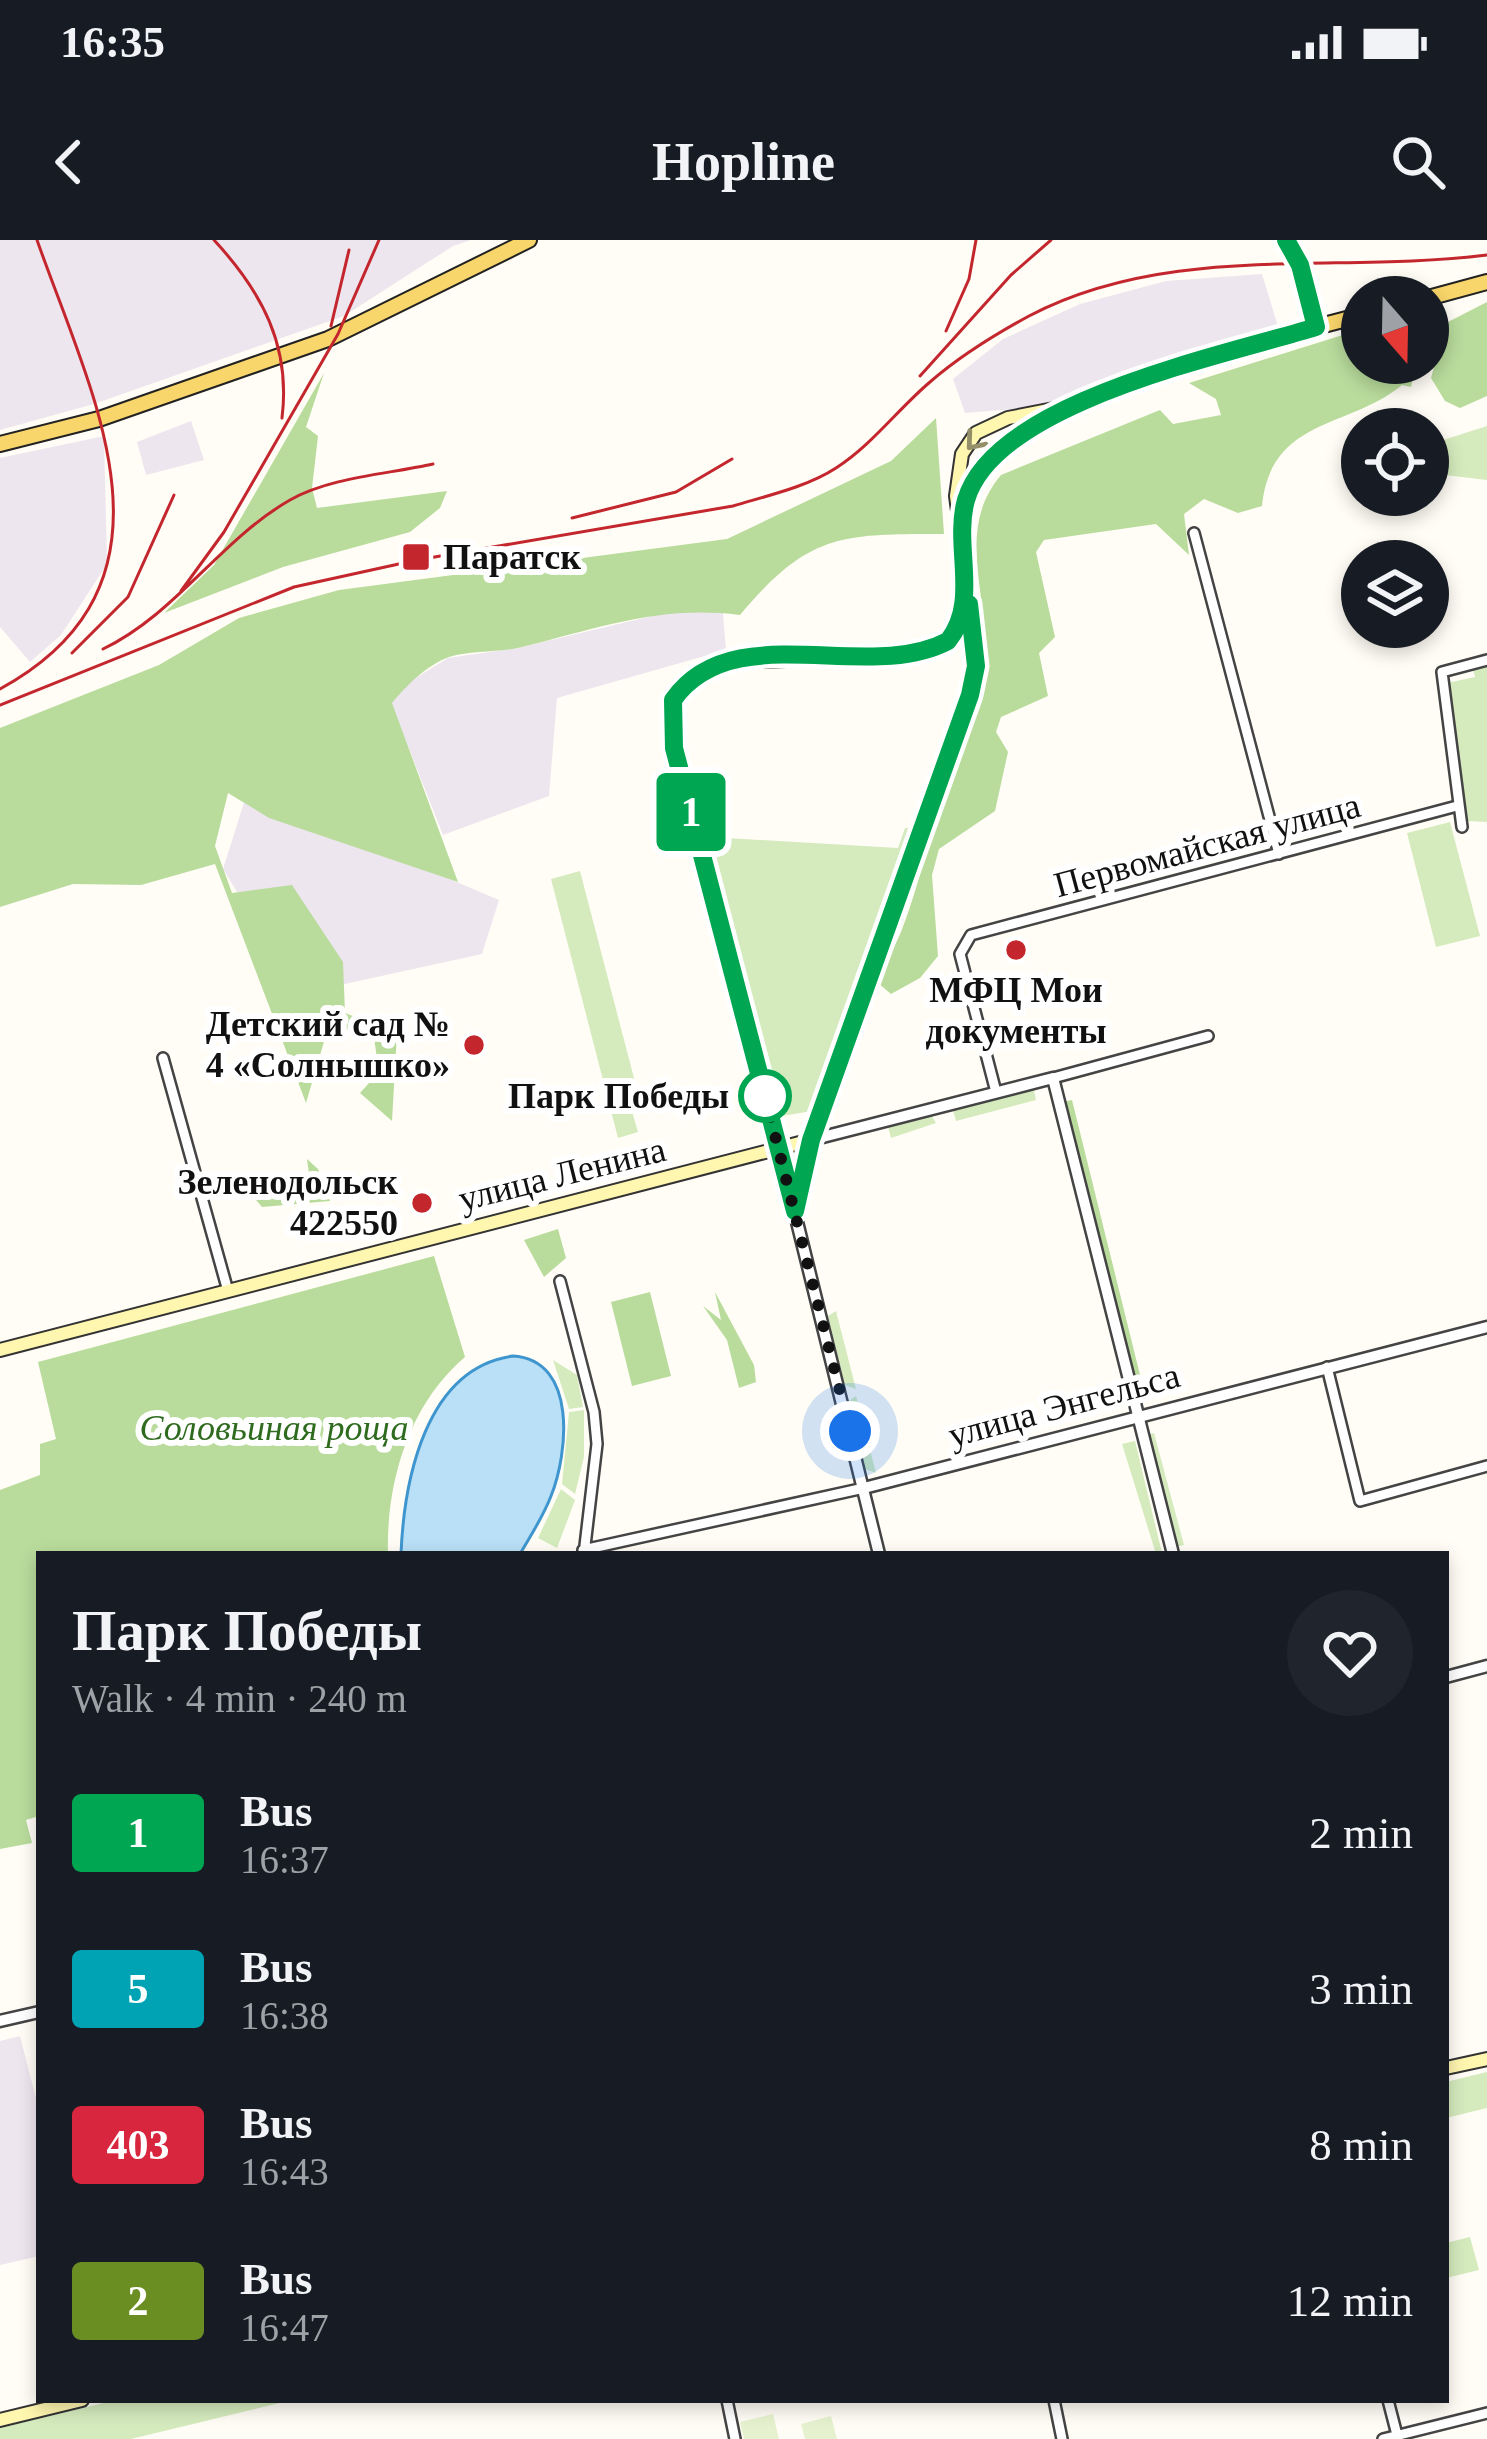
<!DOCTYPE html>
<html lang="en">
<head>
<meta charset="utf-8">
<style>
  body { margin:0; font-family:"Times New Roman",serif; background:#20242c; color:#f1f3f6; height:100vh; display:flex; flex-direction:column; font-size:45px; white-space:nowrap }
  * { box-sizing:border-box; margin:0 }
  p { font-size:39px; color:#9ea1a6 }
  .icon { flex:none; width:66px; height:66px; fill:none; stroke:currentColor; stroke-width:2; stroke-linecap:round; stroke-linejoin:round }
  .map { position:relative; flex:1; overflow:hidden }
  .drawer { position:absolute; left:36px; top:1311px; width:1413px; height:852px; display:flex; flex-direction:column; background:#171b24; border-radius:0px; box-shadow:0 6px 18px #0003 }
  .drawer>* { flex:none }
  .badge { padding:0 24px; border-radius:9px; font-size:42px; line-height:78px }
  .needle { width:78px; rotate:160deg }
  .controls { position:absolute; left:1341px; top:36px; display:grid; gap:24px }
  .controls a { display:grid; place-items:center; width:108px; height:108px; border-radius:50%; background:#171b24; box-shadow:0 6px 18px #0003; font-size:60px }
  .you { position:absolute; width:60px; height:60px; margin:-30px; border:9px solid #fff; border-radius:50%; background:#1a73e8; box-shadow:0 0 0 18px #1a73e833 }
  .map>.badge { position:absolute; translate:-50% -50%; box-shadow:0 0 0 6px #fff }
  .round { display:grid; place-items:center; flex:none; width:126px; height:126px; border-radius:63px; background:#20242c }
  .head { display:flex; align-items:center; justify-content:space-between; height:204px; padding:0 36px }
  h1 { font-size:57px; font-weight:700; line-height:90px }
  ul { padding:0; list-style:none }
  li { display:flex; align-items:center; gap:36px; height:156px; padding:0 36px }
  li div { flex:1 }
  li b { display:block; font-size:45px }
  li em { font-style:normal }
  li .badge { min-width:132px; font-weight:700; text-align:center }
  .status { display:flex; justify-content:space-between; align-items:center; height:84px; padding:0 60px; background:#171b24; direction:ltr }
  .status svg { height:33px; fill:currentColor }
  header { display:flex; justify-content:space-between; align-items:center; height:156px; padding:0 36px; background:#171b24; font-size:54px; font-weight:700 }
  .map>svg:first-child { display:block }
  .industrial { fill:#eee6ef }
  .green { fill:#d5ebbd }
  .forest { fill:#b9dc9c }
  .pitch { fill:#e6f2cf }
  .water { fill:#b9e0f7; stroke:#3f96cf; stroke-width:3 }
  .lines { fill:none; stroke-linecap:round; stroke-linejoin:round }
  .minor-casing { stroke:#444; stroke-width:14 }
  .tertiary-casing { stroke:#444; stroke-width:15 }
  .secondary-casing { stroke:#333; stroke-width:16 }
  .primary-casing { stroke:#222; stroke-width:18 }
  .minor { stroke:#fff; stroke-width:9 }
  .tertiary { stroke:#fff; stroke-width:10 }
  .secondary { stroke:#fff6b0; stroke-width:12 }
  .primary { stroke:#f9d66b; stroke-width:14 }
  .rail { stroke:#c4262e; stroke-width:3 }
  .oneway { stroke:#948f68 }
  .line-casing { stroke:#fff; stroke-width:27 }
  .line { stroke:#00a651; stroke-width:18 }
  .walk { stroke:#111; stroke-width:12; stroke-dasharray:0 21.6 }
  .poi-dot { fill:#c4262e; stroke:#fff; stroke-width:4.5 }
  .stop-dot { fill:#fff; stroke:#00a651; stroke-width:6 }
  .labels { text-anchor:middle; dominant-baseline:central; stroke-width:12; stroke-linejoin:round; paint-order:stroke }
  .poi-label { font-size:36px; font-weight:bold; fill:#111; stroke:#fff; text-anchor:end }
  .street-label { font-size:36px; fill:#111; stroke:#fff }
  .stop-label { font-size:36px; font-weight:bold; fill:#111; stroke:#fff; text-anchor:end }
  .park-label { font-size:36px; font-style:italic; fill:#2f6b1f; stroke:#fff }
</style>
</head>
<body>
<div class="status"><b>16:35</b><svg viewBox="0 0 49 12"><path d="M0 12V9h3v3zM5 12V6h3v6zM10 12V3h3v9zM15 12V0h3v12zM26 1h20v11H26zM47 4h2v5h-2z"/></svg></div>
<header><svg class="icon" aria-label="back" viewBox="0 0 24 24"><path d="M15 5l-7 7 7 7"/></svg>Hopline<svg class="icon" aria-label="search" viewBox="0 0 24 24"><circle cx="10" cy="10" r="6"/><path d="M15 15l6 6"/></svg></header>
<div class="map">
<svg width="1487" height="2199" viewBox="0 0 1487 2199">
  <rect width="100%" height="100%" fill="#fffdf5"/>
  <path class="industrial" d="M0,0H471L453,6L344,76L94,164L0,190Z
    M1262,34L1280,93L1038,167L965,173L953,139L1003,99L1080,64L1166,41Z
    M191,181L204,220L146,235L137,202Z
    M104,196L107,324L61,395L30,422L0,387V218Z
    M686,368L723,373L726,410L557,458L549,556L443,595L391,463L411,441L448,418L517,408Z
    M247,553L499,660L482,714L299,754L223,629Z
    M20,1796L39,1870V2016L0,2025V1801Z"/>
  <path class="green" d="M1487,186V240L1445,235L1437,202Z
    M1487,422V582L1468,581L1447,443L1475,437L1472,426Z
    M1450,582L1480,696L1436,707L1407,593Z
    M905,588H917L818,858L812,871L782,876L709,597L898,608Z
    M580,631L641,865L631,868L638,892L618,898L551,639Z
    M1033,846L1036,860L956,881L952,867Z
    M930,873L936,883L891,898L887,883Z
    M836,1071L856,1149L845,1145L828,1076Z
    M553,1120L577,1135L583,1167L569,1169Z
    M856,1156L876,1233L865,1229L849,1161Z
    M584,1170V1217L575,1254L562,1244L569,1172Z
    M1154,1193L1184,1305L1176,1307L1146,1195Z
    M1135,1201L1162,1313L1156,1314L1122,1204Z
    M561,1249L575,1260L557,1308L538,1298Z
    M1487,1832V1868L1446,1878V1842Z
    M1470,1997L1479,2030L1446,2038V2003Z
    M116,2160H292L131,2199H0V2188Z"/>
  <path class="forest" d="M1487,62V156L1460,168L1445,161L1431,138L1446,83Z
    M1362,89V123H1416L1411,147L1402,145C1349,189 1271,177 1262,266L1238,273L1204,259L1184,274L1189,315L1156,284L1044,300L1036,312L1055,397L1039,413L1048,456L1001,477L996,492L1008,512L995,571L939,609L932,635L938,716L920,738L891,754L878,743C885,722 897,704 904,684C920,642 929,595 944,552C959,511 979,473 984,429C993,361 952,293 1001,235L1160,170L1173,184L1221,175L1216,159L1189,143Z
    M324,133L306,187L318,196L312,248L317,268L447,251L440,268L410,292L283,327L164,373L214,325Z
    M936,178L944,294C841,294 809,293 740,375C659,365 600,388 522,407C499,413 472,410 449,417C427,425 406,446 392,463L458,642L269,578L228,553L215,606L232,653L292,645L343,722L345,773L397,793L392,881L360,853L379,832L373,791L328,788L306,863L215,624L141,645L73,644L0,667V488L159,425L239,378L339,350L727,299L891,221Z
    M1072,860L1144,1151L1135,1153L1063,862Z
    M307,919L318,929L330,961L262,967L252,955L257,937L289,955L311,949Z
    M558,989L566,1018L544,1037L524,1000Z
    M434,1016L465,1117C409,1164 386,1243 388,1314H39V1576L26,1580L32,1603L0,1609V1250L40,1235V1204L56,1199L38,1122Z
    M650,1052L671,1136L632,1146L611,1062Z
    M715,1052L754,1125L756,1142L739,1148L727,1100L703,1066L721,1080Z"/>
  <path class="pitch" d="M773,2174L779,2199H744L740,2182Z
    M831,2176L837,2199H805L801,2184Z"/>
  <path class="water" d="M513,1116C578,1120 568,1214 551,1256C543,1277 531,1295 520,1314H401C404,1241 425,1128 513,1116Z"/>
  <g class="lines">
    <defs>
      <path id="minor" d="M1194,293L1279,614
        M1462,587L1442,432L1487,420
        M163,818L228,1051
        M1053,838L1208,796
        M996,852L960,714L971,695L1457,566
        M560,1041L594,1172L597,1204L584,1314
        M1327,1127L1360,1261L1487,1226
        M583,1310L864,1248
        M727,2160L735,2199
        M1054,2160L1062,2199
        M1388,2160L1397,2195
        M1383,2199L1487,2173"/>
      <path id="tertiary" d="M779,909L879,1314
        M795,971L811,900L1053,838L1173,1314
        M864,1248L1487,1087
        M1446,1437L1487,1426
        M0,1781L39,1772"/>
      <path id="secondary" d="M963,279C972,230 1008,198 1050,175
        M779,909L674,509L673,460L704,429L735,422L908,415L948,401L958,388L964,359
        M0,1110L811,900L970,455L975,399L956,256L962,214L976,193L1008,178L1064,167L1316,87
        M1446,1828L1487,1819
        M0,2180L82,2160"/>
      <path id="primary" d="M1286,0L1301,25L1316,87L1362,75
        M1428,58L1487,42
        M0,204L99,179L328,99L529,0"/>
    </defs>
    <use href="#minor" class="minor-casing"/>
    <use href="#tertiary" class="tertiary-casing"/>
    <use href="#secondary" class="secondary-casing"/>
    <use href="#primary" class="primary-casing"/>
    <use href="#minor" class="minor"/>
    <use href="#tertiary" class="tertiary"/>
    <use href="#secondary" class="secondary"/>
    <use href="#primary" class="primary"/>
    <path class="rail" d="M214,0C262,52 291,106 282,178
      M331,86L349,10
      M946,91L969,39L976,0
      M920,136L1011,35L1051,0
      M572,278L676,252L732,219
      M181,351L224,292L338,94L379,0
      M103,409C176,374 220,300 290,260C330,237 389,234 433,224
      M72,413L128,357L174,255
      M0,449C194,343 92,157 37,0
      M0,465L294,347L417,320L733,266C766,256 807,247 836,228C872,205 898,169 930,142C960,116 994,95 1029,76C1170,2 1335,34 1487,15"/>
  </g>
  <defs><path id="oneway-chevron" d="M-2-3.5L2.5 0L-2 3.5" fill="none" stroke-width="1.6" stroke-linecap="round" stroke-linejoin="round" transform="scale(3)"/></defs>
  <use class="oneway" href="#oneway-chevron" transform="translate(974 202) rotate(130)"/>
  <g class="lines">
    <defs>
      <path id="line" d="M969,364L976,426L970,455L811,900L795,971L674,508L673,460C733,375 867,444 948,401C980,361 953,307 966,260C995,161 1226,115 1316,87L1300,25L1286,0"/>
    </defs>
    <use href="#line" class="line-casing"/>
    <use href="#line" class="line"/>
    <path class="walk" d="M765,856L850,1191"/>
  </g>
  <g class="poi-dot">
    <rect x="401" y="302" width="30" height="30" rx="6"/>
    <circle cx="1016" cy="710" r="12"/>
    <circle cx="474" cy="805" r="12"/>
    <circle cx="422" cy="963" r="12"/>
  </g>
  <circle class="stop-dot" cx="765" cy="856" r="24"/>
  <g class="labels">
    <g class="poi-label">
      <text x="443" y="317" text-anchor="start">Паратск</text>
      <text x="1016" y="750" text-anchor="middle">МФЦ Мои<tspan x="1016" dy="41">документы</tspan></text>
      <text x="450" y="784">Детский сад №<tspan x="450" dy="41">4 «Солнышко»</tspan></text>
      <text x="398" y="942">Зеленодольск<tspan x="398" dy="41">422550</tspan></text>
    </g>
    <g class="street-label">
      <text transform="translate(1207 605) rotate(-15)">Первомайская улица</text>
      <text transform="translate(562 934) rotate(-14)">улица Ленина</text>
      <text transform="translate(1064 1165) rotate(-15)">улица Энгельса</text>
    </g>
    <g class="stop-label">
      <text x="729" y="856">Парк Победы</text>
    </g>
    <g class="park-label">
      <text x="274" y="1188">Соловьиная роща</text>
    </g>
  </g>
</svg>
<div class="controls">
<a><svg class="needle" viewBox="-14 -14 28 28"><path d="M0-13l5 13h-10z" fill="#e53935"/><path d="M0 13l5-13h-10z" fill="#9ea1a6"/></svg></a>
<a><svg class="icon" aria-label="locate" viewBox="0 0 24 24"><circle cx="12" cy="12" r="6"/><path d="M12 2v4M12 18v4M2 12h4M18 12h4"/></svg></a>
<a><svg class="icon" aria-label="layers" viewBox="0 0 24 24"><path d="M12 4l9 5-9 5-9-5zM3 14l9 5 9-5"/></svg></a>
</div>
<div class="you" style="left:850px;top:1191px"></div>
<b class="badge" style="left:691px;top:572px;background:#00a651;color:#fff">1</b>
<section class="drawer">
<div class="head"><div><h1>Парк Победы</h1><p>Walk · 4 min · 240 m</p></div><a class="round"><svg class="icon" aria-label="heart" viewBox="0 0 24 24"><path d="M12 20l-8-8c-3-5 5-10 8-4 3-6 11-1 8 4z"/></svg></a></div>
<ul>
<li><span class="badge" style="background:#00a651;color:#fff">1</span><div><b>Bus</b><p>16:37</p></div><em>2 min</em></li>
<li><span class="badge" style="background:#00a3b4;color:#fff">5</span><div><b>Bus</b><p>16:38</p></div><em>3 min</em></li>
<li><span class="badge" style="background:#d7263d;color:#fff">403</span><div><b>Bus</b><p>16:43</p></div><em>8 min</em></li>
<li><span class="badge" style="background:#6b8e23;color:#fff">2</span><div><b>Bus</b><p>16:47</p></div><em>12 min</em></li>
</ul>
</section>
</div>
</body>
</html>
